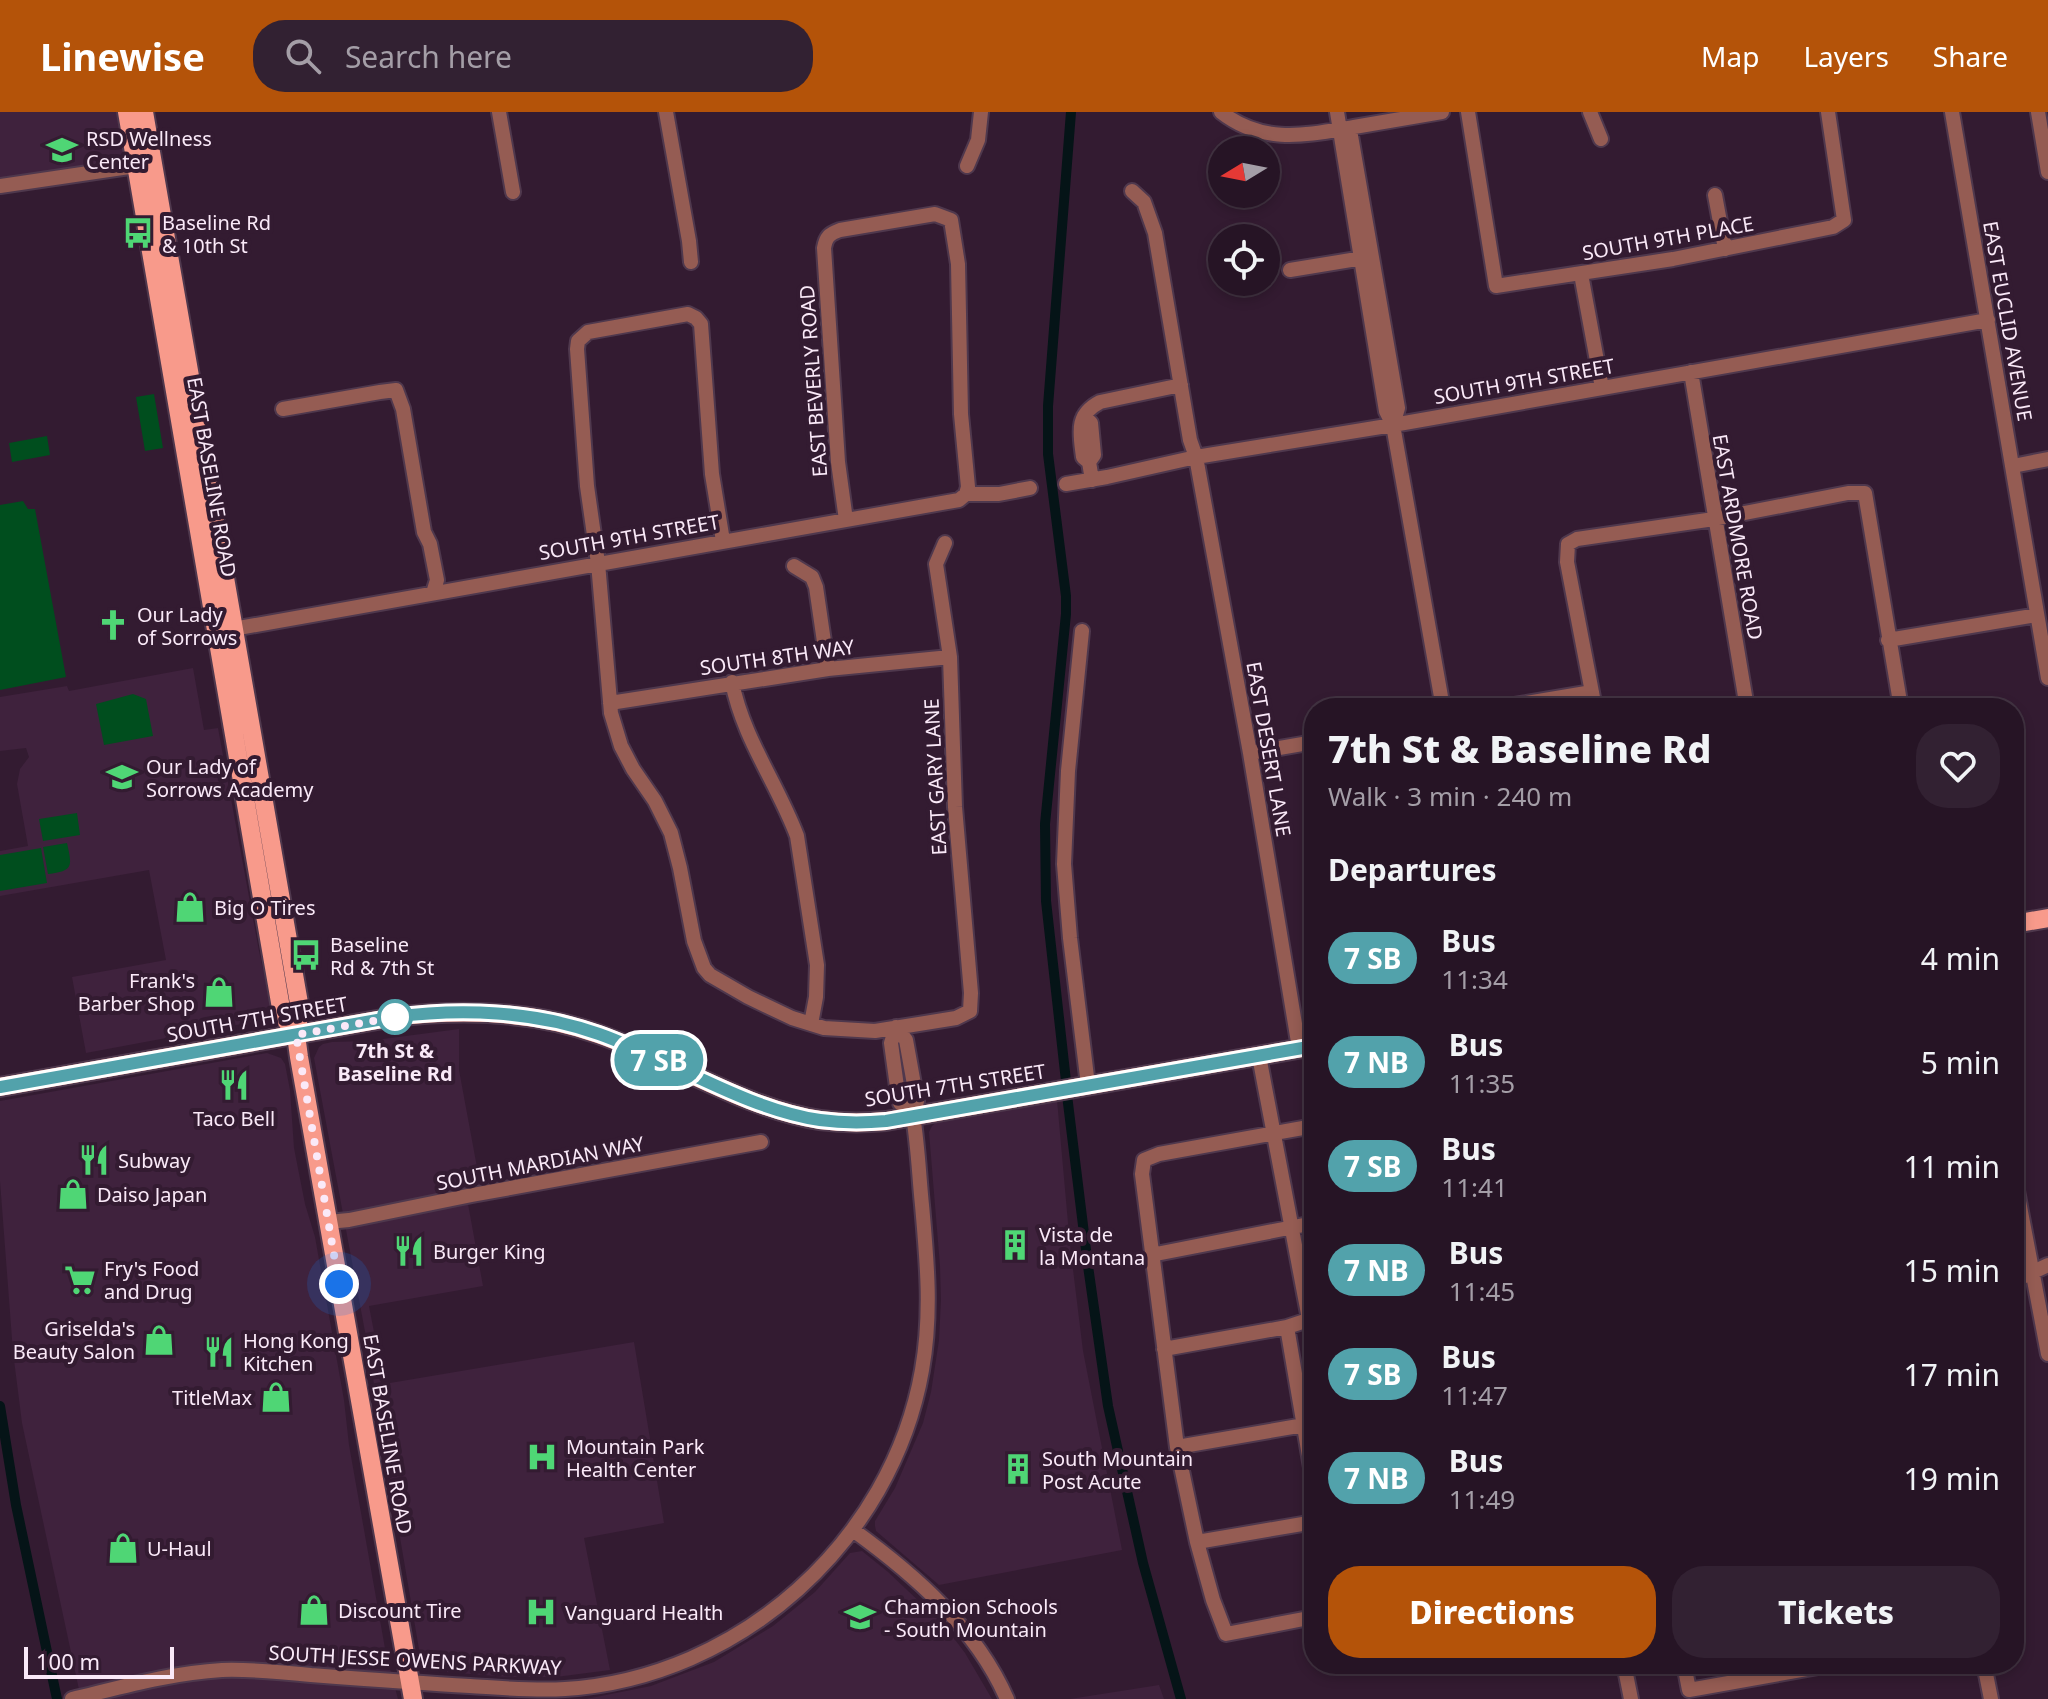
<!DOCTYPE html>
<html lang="en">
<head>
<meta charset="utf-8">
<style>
  body { margin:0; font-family:"Noto Sans",sans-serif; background:#322132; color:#f1f3f6; height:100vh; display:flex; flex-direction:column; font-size:30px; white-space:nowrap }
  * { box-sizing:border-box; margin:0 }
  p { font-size:26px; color:#a49ea7 }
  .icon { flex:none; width:44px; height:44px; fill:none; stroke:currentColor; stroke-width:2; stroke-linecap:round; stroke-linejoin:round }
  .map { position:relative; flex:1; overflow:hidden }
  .details { position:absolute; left:1304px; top:586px; width:720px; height:976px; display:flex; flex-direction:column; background:#261425; border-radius:32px; box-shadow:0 4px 12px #0003,0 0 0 2px #423342 }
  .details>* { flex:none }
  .badge { padding:0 16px; border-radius:26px; font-size:28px; line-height:52px }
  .needle { width:52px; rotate:260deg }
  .controls { position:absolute; left:1208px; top:24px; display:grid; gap:16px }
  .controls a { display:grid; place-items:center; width:72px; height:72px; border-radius:50%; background:#261425; box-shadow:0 4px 12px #0003,0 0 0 2px #423342; font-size:40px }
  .scale { position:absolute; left:24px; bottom:20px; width:150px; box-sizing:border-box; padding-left:8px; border:4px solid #fae9f8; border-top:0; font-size:22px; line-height:28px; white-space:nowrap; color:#fae9f8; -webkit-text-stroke:6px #331b31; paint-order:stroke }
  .you { position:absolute; width:40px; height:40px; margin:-20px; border:6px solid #fff; border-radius:50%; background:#1a73e8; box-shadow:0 0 0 12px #1a73e833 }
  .map>.badge { position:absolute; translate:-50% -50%; box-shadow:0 0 0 4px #fff }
  h2 { padding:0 24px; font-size:30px; line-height:72px }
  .round { display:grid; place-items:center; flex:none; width:84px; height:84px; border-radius:32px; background:#322132 }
  .overview { display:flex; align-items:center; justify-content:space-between; height:136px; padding:0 24px }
  h1 { font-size:38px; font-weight:800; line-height:60px }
  .primary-button { display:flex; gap:16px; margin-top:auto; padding:16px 24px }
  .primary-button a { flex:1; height:92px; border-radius:32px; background:#b45309; color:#fff; font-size:32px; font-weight:800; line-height:92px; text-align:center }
  .primary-button a+a { background:#322132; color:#f1f3f6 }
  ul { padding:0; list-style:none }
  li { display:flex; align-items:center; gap:24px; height:104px; padding:0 24px }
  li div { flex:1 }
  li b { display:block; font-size:30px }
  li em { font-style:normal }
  li .badge { min-width:88px; font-weight:700; text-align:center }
  header { display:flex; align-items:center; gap:48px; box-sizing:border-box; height:112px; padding:0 40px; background:#b45309; color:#fff }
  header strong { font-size:38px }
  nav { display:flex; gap:44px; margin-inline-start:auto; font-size:28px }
  .search { width:560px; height:72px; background:#322132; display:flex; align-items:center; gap:20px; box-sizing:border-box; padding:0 28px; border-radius:32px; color:#a49ea7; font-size:30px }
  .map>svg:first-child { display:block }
  .built { fill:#3f223d }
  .green { fill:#004e1e }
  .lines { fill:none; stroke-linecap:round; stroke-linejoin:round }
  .canal { stroke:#051417; stroke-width:10 }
  .minor-casing { stroke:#4f384d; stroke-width:18 }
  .major-casing { stroke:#4f384d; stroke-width:22 }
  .minor { stroke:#955c53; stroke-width:14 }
  .major { stroke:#f89a8b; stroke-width:18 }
  .line-casing { stroke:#fff; stroke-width:18 }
  .line { stroke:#52a2ab; stroke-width:12 }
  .walk { stroke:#fae9f8; stroke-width:8; stroke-dasharray:0 14.4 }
  .stop-dot { fill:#fff; stroke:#52a2ab; stroke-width:4 }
  .labels { text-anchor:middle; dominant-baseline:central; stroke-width:8; stroke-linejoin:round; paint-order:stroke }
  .poi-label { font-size:20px; fill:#fae9f8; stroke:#331b31; text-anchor:start }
  .street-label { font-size:20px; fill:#fae9f8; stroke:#331b31 }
  .stop-label { font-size:20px; font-weight:bold; fill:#fae9f8; stroke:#331b31 }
</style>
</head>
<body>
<header>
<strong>Linewise</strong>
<div class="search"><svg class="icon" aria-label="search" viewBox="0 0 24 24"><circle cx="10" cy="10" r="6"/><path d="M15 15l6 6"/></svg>Search here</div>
<nav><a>Map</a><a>Layers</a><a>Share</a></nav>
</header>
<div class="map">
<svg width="2048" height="1587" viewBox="0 0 2048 1587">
  <rect width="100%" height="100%" fill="#331b31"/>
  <path class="built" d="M0,0H120L126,34L123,43L116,48L0,69Z
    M193,556L204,618L218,616L259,839L272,898L275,904L274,907L269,912L262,908L86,941L72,865L166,848L149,758L0,784V739L28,734L17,672L20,657L29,645L26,636L0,639V585L67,574L69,579Z
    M459,917V958L481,1077L466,1081L483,1174L369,1194L384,1272L634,1230L664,1411L584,1426L610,1558L556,1565H508L433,1559L426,1557L421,1549L366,1225L314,946L319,935L323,932L332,930L368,929Z
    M267,941L281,946L285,952L290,978L294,1036L305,1092L315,1125L344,1288L349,1333L386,1542L398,1587H81L22,1311L13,1240L0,1069V989Z
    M1057,988L1070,1133L1083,1239L1122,1438L939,1473L876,1419L875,1414V1409L895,1376L923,1311L931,1280L939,1228L941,1188L940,1154L929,1020L932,1014L939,1008Z
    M862,1439L888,1460L944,1513L965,1541L992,1587H586L651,1574L714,1550L773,1514L815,1480L850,1441Z
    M1159,1573L1164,1587H1070Z"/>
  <path class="green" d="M154,282L163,336L145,339L136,285Z
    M47,324L50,343L12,350L9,331Z
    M23,389L28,397H35L66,565L0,578V393Z
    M133,582L146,587L153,624L104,633L96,592Z
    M77,701L80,723L43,729L39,707Z
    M67,731C72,754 74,759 48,762L43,735Z
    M41,736L47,771L0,779V743Z"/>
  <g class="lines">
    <path class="canal" d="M1066,969L1046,789L1045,712L1066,502V484L1048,342V294L1071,0
      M1067,983L1088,1154L1108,1294L1143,1451L1181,1587
      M0,1294L16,1393L57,1587"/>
    <defs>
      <path id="minor" d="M499,0L513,80
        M666,0L689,129L691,150
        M1221,0C1263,33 1306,23 1354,15C1383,10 1413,5 1442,0
        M1337,0L1386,299L1393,313L1443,596
        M1468,0L1496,174L1673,147L1833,115L1844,108L1828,0
        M1590,0L1601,27
        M1952,0L2048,566
        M2038,0L2048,60
        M1350,18L1398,296L1393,313
        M967,54L978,28L981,0
        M0,74L136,54
        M1132,79L1144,90L1155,121L1190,328L1196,345L1250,641L1299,936
        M1715,83L1725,137
        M1290,158L1369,145
        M1581,162L1602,276
        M1691,260L1747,596
        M283,297L380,280L396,278L403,297L424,420L430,432L437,468L433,481
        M1084,304L1091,311L1094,343L1089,350
        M2013,354L2048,347
        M1092,368L1089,350L1083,345C1080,321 1075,303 1100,290L1181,273
        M1066,372L1107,365L1196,345L1393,313L1988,208
        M846,408L838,350L824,136C826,125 829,122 840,118L935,102L951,108L958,152L961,302L968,375L966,382
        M723,429L712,362L701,212L696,206L688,202L588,220L578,229L577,237L587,374L598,451L611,601L621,634L633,657L655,689L671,721L680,756L694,829L704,856L710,863L748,885L792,906L824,916L875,919L956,906L970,899L971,881L955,695L950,545L936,452L945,431
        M794,454L812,465L816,475L828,557
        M233,517L959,388L966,382H999L1030,376
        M1082,519L1068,659L1064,752L1070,826L1088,973
        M1888,528L2037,503
        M732,570C743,626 777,671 797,724L817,853L816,885L811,912
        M610,591L828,557L950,545
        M1496,596L1592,580
        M1595,596L1567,450L1568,432L1577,427L1714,407L1848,381H1865L1901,596
        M1250,641L1314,630
        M896,915L891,931L898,982L900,991L913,1004
        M1259,944L1309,1207
        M1314,1014L1159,1042L1144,1048L1142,1062L1177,1335L1197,1430L1213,1488L1226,1522L1314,1505
        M2014,1063L2048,1242
        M328,1110L349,1108L472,1083L761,1030
        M1151,1143L1314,1111
        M2014,1169L2048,1153
        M1287,1215L1314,1373
        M1164,1237L1287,1215L1314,1206
        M1177,1335L1304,1313
        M853,1418C915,1463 976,1516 1007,1587
        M1197,1430L1314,1410
        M1624,1552L1631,1587
        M1684,1552L1689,1578L1835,1552
        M1984,1552L1991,1587
        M72,1587C122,1575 171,1561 222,1558C252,1557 282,1560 311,1563C364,1567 417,1571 470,1574C502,1576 533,1579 565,1577C740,1566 892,1429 922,1258C932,1202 927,1149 922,1093C919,1064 918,1034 913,1004L917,989L906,928L896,915"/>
      <path id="major" d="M127,0L282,902L296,923
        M144,0L300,897L296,923L299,945L413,1587
        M2014,812L2048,806
        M0,975L394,905C461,897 534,899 598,922C670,947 745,997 820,1008C842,1011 864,1011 886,1009L1314,934"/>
    </defs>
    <use href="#minor" class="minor-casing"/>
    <use href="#major" class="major-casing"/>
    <use href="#minor" class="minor"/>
    <use href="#major" class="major"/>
  </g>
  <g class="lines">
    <defs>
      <path id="line" d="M0,975L394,905C461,896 534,899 599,922C670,947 745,997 820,1008C842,1011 864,1011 886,1009L1314,934"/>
    </defs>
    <use href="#line" class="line-casing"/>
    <use href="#line" class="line"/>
    <path class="walk" d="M339,1172L296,923L395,905"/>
  </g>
  <defs>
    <symbol id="school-bare" viewBox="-9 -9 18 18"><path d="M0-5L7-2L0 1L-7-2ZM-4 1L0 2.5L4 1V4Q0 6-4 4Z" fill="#4fd675" stroke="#331b31" stroke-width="2.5" paint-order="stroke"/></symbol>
    <symbol id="bus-bare" viewBox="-9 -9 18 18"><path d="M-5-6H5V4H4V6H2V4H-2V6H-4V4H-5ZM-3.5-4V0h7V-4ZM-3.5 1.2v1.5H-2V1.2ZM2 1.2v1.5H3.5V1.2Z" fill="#4fd675" stroke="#331b31" stroke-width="2.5" paint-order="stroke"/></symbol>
    <symbol id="church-bare" viewBox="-9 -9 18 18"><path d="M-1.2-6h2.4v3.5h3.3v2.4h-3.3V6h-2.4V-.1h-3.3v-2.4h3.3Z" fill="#4fd675" stroke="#331b31" stroke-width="2.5" paint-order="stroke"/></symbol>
    <symbol id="shop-bare" viewBox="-9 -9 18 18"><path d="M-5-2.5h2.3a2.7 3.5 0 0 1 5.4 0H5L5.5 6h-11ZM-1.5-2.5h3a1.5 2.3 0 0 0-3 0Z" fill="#4fd675" stroke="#331b31" stroke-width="2.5" paint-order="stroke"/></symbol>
    <symbol id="restaurant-bare" viewBox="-9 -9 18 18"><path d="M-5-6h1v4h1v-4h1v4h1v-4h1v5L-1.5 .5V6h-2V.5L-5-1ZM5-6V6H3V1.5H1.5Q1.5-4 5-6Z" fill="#4fd675" stroke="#331b31" stroke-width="2.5" paint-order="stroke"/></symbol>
    <symbol id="building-bare" viewBox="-9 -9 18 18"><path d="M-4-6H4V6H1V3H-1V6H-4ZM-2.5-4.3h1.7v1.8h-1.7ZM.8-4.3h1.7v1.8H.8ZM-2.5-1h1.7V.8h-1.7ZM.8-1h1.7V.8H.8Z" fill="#4fd675" stroke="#331b31" stroke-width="2.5" paint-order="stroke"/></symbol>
    <symbol id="supermarket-bare" viewBox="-9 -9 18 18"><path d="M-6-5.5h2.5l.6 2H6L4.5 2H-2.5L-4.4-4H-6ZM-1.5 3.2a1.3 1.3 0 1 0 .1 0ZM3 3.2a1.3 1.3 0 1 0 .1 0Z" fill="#4fd675" stroke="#331b31" stroke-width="2.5" paint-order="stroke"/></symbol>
    <symbol id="hospital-bare" viewBox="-9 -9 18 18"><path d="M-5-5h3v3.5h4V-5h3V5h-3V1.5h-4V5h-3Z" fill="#4fd675" stroke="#331b31" stroke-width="2.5" paint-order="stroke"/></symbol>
  </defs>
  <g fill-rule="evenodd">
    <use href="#school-bare" x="40" y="16" width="44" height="44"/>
    <use href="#bus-bare" x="116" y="99" width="44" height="44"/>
    <use href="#church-bare" x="91" y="491" width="44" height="44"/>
    <use href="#school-bare" x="100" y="643" width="44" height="44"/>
    <use href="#shop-bare" x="168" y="773" width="44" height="44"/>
    <use href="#bus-bare" x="284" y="821" width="44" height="44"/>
    <use href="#shop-bare" x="197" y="858" width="44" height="44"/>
    <use href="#restaurant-bare" x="212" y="951" width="44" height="44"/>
    <use href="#restaurant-bare" x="72" y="1026" width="44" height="44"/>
    <use href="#shop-bare" x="51" y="1060" width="44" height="44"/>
    <use href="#building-bare" x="993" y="1111" width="44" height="44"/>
    <use href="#restaurant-bare" x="387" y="1117" width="44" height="44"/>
    <use href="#supermarket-bare" x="58" y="1146" width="44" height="44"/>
    <use href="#shop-bare" x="137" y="1206" width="44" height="44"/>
    <use href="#restaurant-bare" x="197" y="1218" width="44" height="44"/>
    <use href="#shop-bare" x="254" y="1263" width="44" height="44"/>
    <use href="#hospital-bare" x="520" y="1323" width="44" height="44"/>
    <use href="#building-bare" x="996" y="1335" width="44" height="44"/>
    <use href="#shop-bare" x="101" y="1414" width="44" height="44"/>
    <use href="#shop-bare" x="292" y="1476" width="44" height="44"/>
    <use href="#hospital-bare" x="519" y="1478" width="44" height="44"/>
    <use href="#school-bare" x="838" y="1483" width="44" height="44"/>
  </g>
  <circle class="stop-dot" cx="395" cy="905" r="16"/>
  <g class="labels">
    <g class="poi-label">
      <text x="86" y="26">RSD Wellness<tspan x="86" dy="23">Center</tspan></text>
      <text x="162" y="110">Baseline Rd<tspan x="162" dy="23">&amp; 10th St</tspan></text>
      <text x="137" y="502">Our Lady<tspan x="137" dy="23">of Sorrows</tspan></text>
      <text x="146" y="654">Our Lady of<tspan x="146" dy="23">Sorrows Academy</tspan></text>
      <text x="214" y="795">Big O Tires</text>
      <text x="330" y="832">Baseline<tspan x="330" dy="23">Rd &amp; 7th St</tspan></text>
      <text x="195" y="868" text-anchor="end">Frank's<tspan x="195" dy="23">Barber Shop</tspan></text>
      <text x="234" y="1006" text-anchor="middle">Taco Bell</text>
      <text x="118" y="1048">Subway</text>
      <text x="97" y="1082">Daiso Japan</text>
      <text x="1039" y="1122">Vista de<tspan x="1039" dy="23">la Montana</tspan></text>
      <text x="433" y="1139">Burger King</text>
      <text x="104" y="1156">Fry's Food<tspan x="104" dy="23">and Drug</tspan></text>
      <text x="135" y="1216" text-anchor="end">Griselda's<tspan x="135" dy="23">Beauty Salon</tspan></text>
      <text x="243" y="1228">Hong Kong<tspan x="243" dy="23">Kitchen</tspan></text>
      <text x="252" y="1285" text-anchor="end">TitleMax</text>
      <text x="566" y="1334">Mountain Park<tspan x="566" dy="23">Health Center</tspan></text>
      <text x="1042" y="1346">South Mountain<tspan x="1042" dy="23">Post Acute</tspan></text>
      <text x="147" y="1436">U-Haul</text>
      <text x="884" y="1494">Champion Schools<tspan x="884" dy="23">- South Mountain</tspan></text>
      <text x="338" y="1498">Discount Tire</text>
      <text x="565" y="1500">Vanguard Health</text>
    </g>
    <g class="street-label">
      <text transform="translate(1668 126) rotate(-10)">SOUTH 9TH PLACE</text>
      <text transform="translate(2008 209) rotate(80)">EAST EUCLID AVENUE</text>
      <text transform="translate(813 269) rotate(-94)">EAST BEVERLY ROAD</text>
      <text transform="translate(1524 269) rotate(-10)">SOUTH 9TH STREET</text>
      <text transform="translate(212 365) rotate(80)">EAST BASELINE ROAD</text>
      <text transform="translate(629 425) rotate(-10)">SOUTH 9TH STREET</text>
      <text transform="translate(1738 425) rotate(80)">EAST ARDMORE ROAD</text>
      <text transform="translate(777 545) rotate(-8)">SOUTH 8TH WAY</text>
      <text transform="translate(1269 637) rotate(80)">EAST DESERT LANE</text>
      <text transform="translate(935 665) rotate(-93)">EAST GARY LANE</text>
      <text transform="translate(257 907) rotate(-10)">SOUTH 7TH STREET</text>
      <text transform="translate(955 973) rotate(-9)">SOUTH 7TH STREET</text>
      <text transform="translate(540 1051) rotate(-11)">SOUTH MARDIAN WAY</text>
      <text transform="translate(388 1322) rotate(80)">EAST BASELINE ROAD</text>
      <text transform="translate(415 1548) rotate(3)">SOUTH JESSE OWENS PARKWAY</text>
    </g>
    <g class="stop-label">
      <text x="395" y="938">7th St &amp;<tspan x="395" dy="23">Baseline Rd</tspan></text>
    </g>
  </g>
</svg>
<div class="controls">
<a><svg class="needle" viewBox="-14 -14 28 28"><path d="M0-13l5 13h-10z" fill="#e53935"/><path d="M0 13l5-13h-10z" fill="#a49ea7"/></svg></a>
<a><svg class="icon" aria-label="locate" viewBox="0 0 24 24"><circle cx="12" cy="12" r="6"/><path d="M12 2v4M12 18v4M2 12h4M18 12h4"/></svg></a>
</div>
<div class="scale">100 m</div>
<div class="you" style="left:339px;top:1172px"></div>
<b class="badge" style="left:659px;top:948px;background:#52a2ab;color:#fff">7 SB</b>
<section class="details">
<div class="overview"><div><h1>7th St &amp; Baseline Rd</h1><p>Walk · 3 min · 240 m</p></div><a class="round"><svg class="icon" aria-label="heart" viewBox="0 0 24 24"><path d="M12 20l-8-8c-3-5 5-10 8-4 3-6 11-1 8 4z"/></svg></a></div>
<h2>Departures</h2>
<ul>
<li><span class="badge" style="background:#52a2ab;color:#fff">7 SB</span><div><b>Bus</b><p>11:34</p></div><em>4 min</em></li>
<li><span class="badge" style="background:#52a2ab;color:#fff">7 NB</span><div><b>Bus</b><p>11:35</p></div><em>5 min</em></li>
<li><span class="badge" style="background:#52a2ab;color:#fff">7 SB</span><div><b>Bus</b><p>11:41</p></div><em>11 min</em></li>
<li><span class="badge" style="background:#52a2ab;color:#fff">7 NB</span><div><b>Bus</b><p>11:45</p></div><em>15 min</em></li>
<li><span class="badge" style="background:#52a2ab;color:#fff">7 SB</span><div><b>Bus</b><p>11:47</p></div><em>17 min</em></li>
<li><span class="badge" style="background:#52a2ab;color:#fff">7 NB</span><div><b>Bus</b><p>11:49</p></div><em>19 min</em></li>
</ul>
<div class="primary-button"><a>Directions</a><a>Tickets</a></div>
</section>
</div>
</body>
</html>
